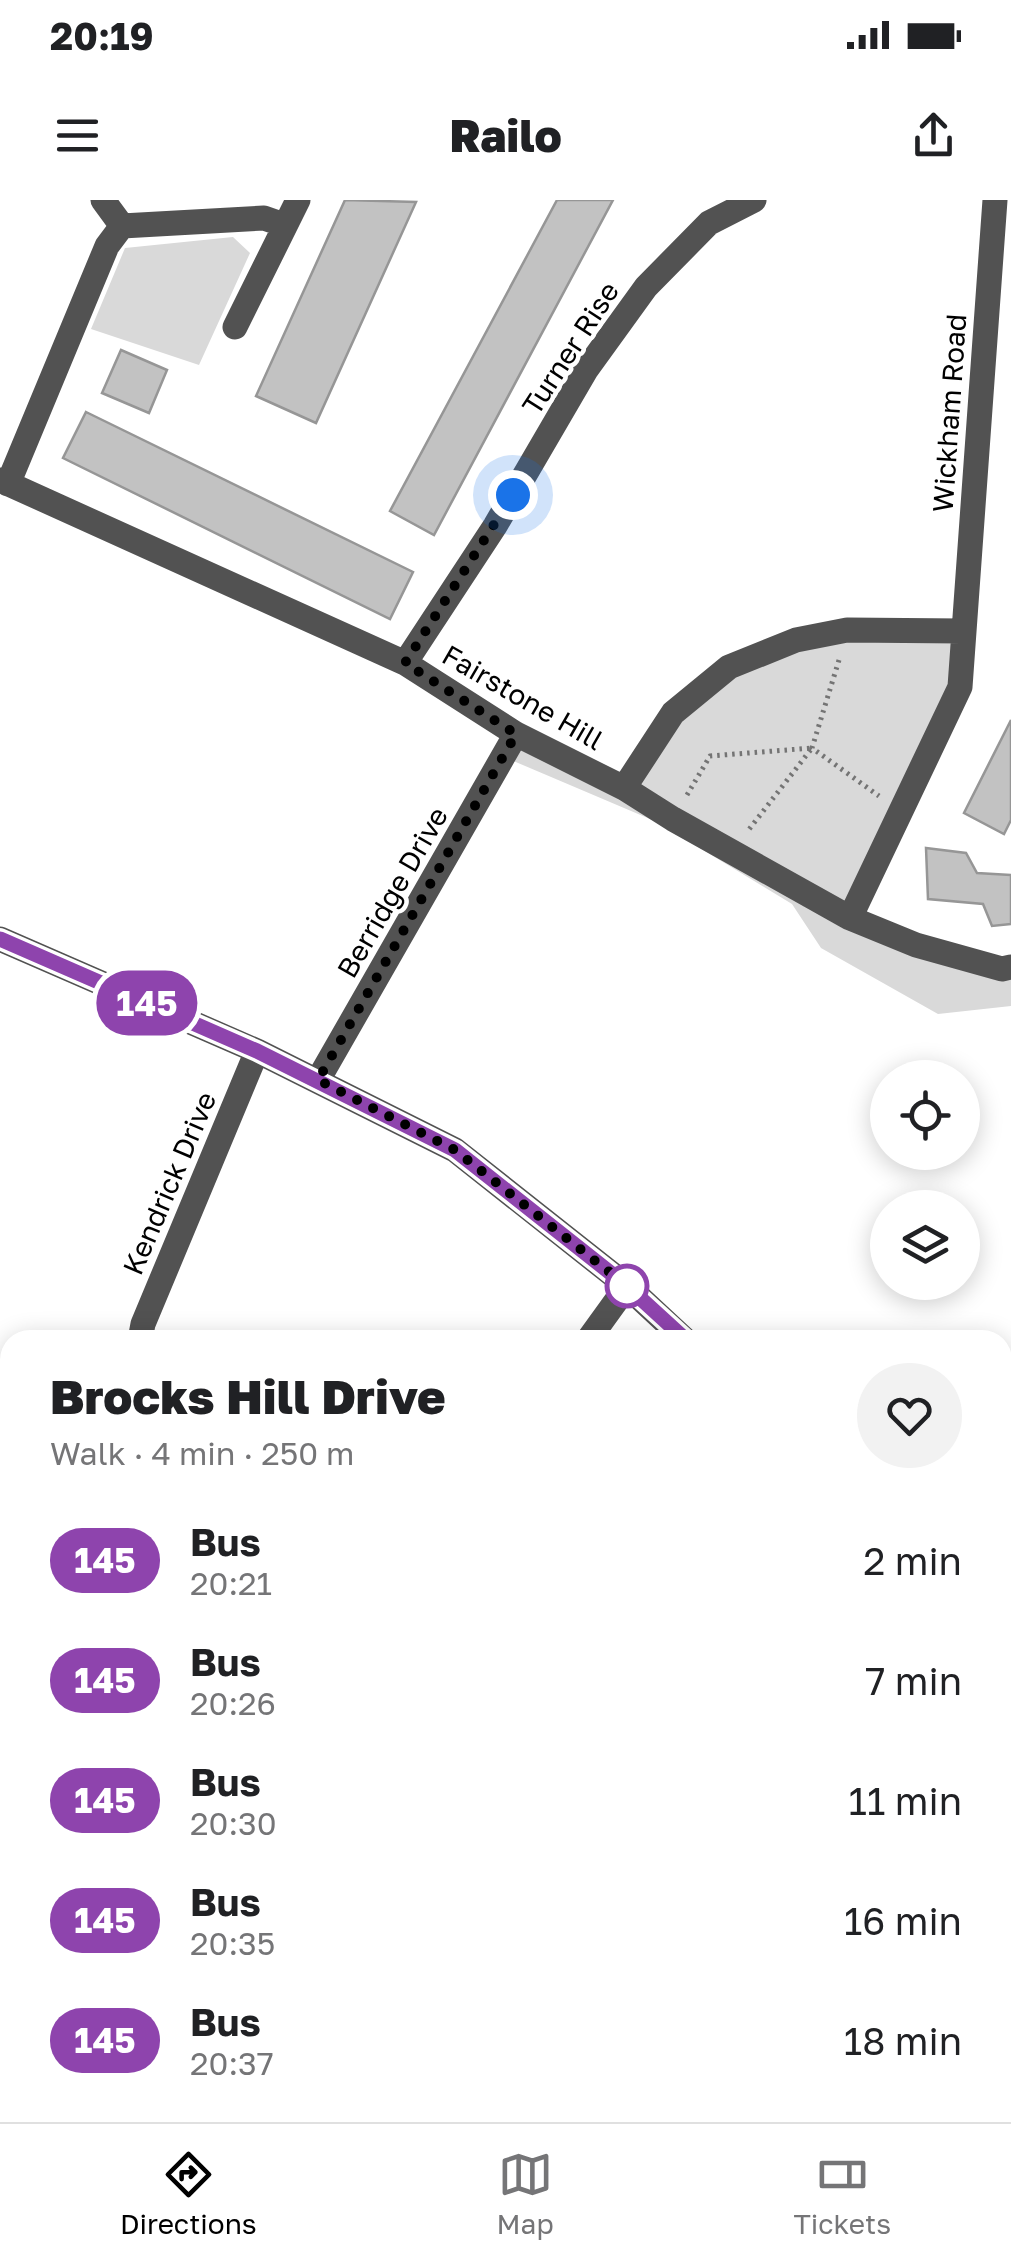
<!DOCTYPE html>
<html lang="en">
<head>
<meta charset="utf-8">
<style>
  body { margin:0; font-family:"Golos Text",sans-serif; background:#f2f2f2; color:#202124; height:100vh; display:flex; flex-direction:column; font-size:38px; white-space:nowrap }
  * { box-sizing:border-box; margin:0 }
  p { font-size:32px; color:#757577 }
  .icon { flex:none; width:55px; height:55px; fill:none; stroke:currentColor; stroke-width:2; stroke-linecap:round; stroke-linejoin:round }
  .map { position:relative; flex:1; overflow:hidden }
  .sheet { position:absolute; left:0px; top:1130px; width:1012px; height:792px; display:flex; flex-direction:column; background:#fff; border-radius:30px 30px 0 0; box-shadow:0 5px 25px #0003 }
  .sheet>* { flex:none }
  .badge { padding:0 20px; border-radius:32px; font-size:35px; line-height:65px }
  .fabs { position:absolute; left:870px; top:860px; display:grid; gap:20px }
  .fabs a { display:grid; place-items:center; width:110px; height:110px; border-radius:50%; background:#fff; box-shadow:0 5px 25px #0003; font-size:50px }
  .you { position:absolute; width:50px; height:50px; margin:-25px; border:8px solid #fff; border-radius:50%; background:#1a73e8; box-shadow:0 0 0 15px #1a73e833 }
  .map>.badge { position:absolute; translate:-50% -50%; box-shadow:0 0 0 5px #fff }
  .round { display:grid; place-items:center; flex:none; width:105px; height:105px; border-radius:52px; background:#f2f2f2 }
  .head { display:flex; align-items:center; justify-content:space-between; height:170px; padding:0 50px }
  h1 { font-size:48px; font-weight:800; line-height:75px }
  ul { padding:0; list-style:none }
  li { display:flex; align-items:center; gap:30px; height:120px; padding:0 50px }
  li div { flex:1 }
  li b { display:block; font-size:38px }
  li em { font-style:normal }
  li .badge { min-width:110px; font-weight:700; text-align:center }
  .status { display:flex; justify-content:space-between; align-items:center; height:70px; padding:0 50px; background:#fff; direction:ltr }
  .status svg { height:28px; fill:currentColor }
  header { display:flex; justify-content:space-between; align-items:center; height:130px; padding:0 50px; background:#fff; font-size:45px; font-weight:800 }
  .tabs { display:flex; justify-content:space-around; align-items:center; height:140px; border-top:2px solid #e0e0e0; background:#fff; font-size:28px; color:#757577 }
  .tabs a { display:grid; justify-items:center; gap:5px }
  .tabs .active { color:#000 }
  .map>svg:first-child { display:block }
  .green { fill:#d9d9d9 }
  .building { fill:#c2c2c2; stroke:#969696; stroke-width:2.5 }
  .lines { fill:none; stroke-linecap:round; stroke-linejoin:round }
  .path { stroke:#747474; stroke-width:5; stroke-dasharray:2.5 5; stroke-linecap:butt }
  .minor { stroke:#525252; stroke-width:25 }
  .line-casing { stroke:#fff; stroke-width:22 }
  .line { stroke:#8e44ad; stroke-width:15 }
  .walk { stroke:#000; stroke-width:10; stroke-dasharray:0 18 }
  .stop-dot { fill:#fff; stroke:#8e44ad; stroke-width:5 }
  .labels { text-anchor:middle; dominant-baseline:central; stroke-width:9; stroke-linejoin:round; paint-order:stroke }
  .street-label { font-size:28px; fill:#000; stroke:#fff }
</style>
</head>
<body>
<div class="status"><b>20:19</b><svg viewBox="0 0 49 12"><path d="M0 12V9h3v3zM5 12V6h3v6zM10 12V3h3v9zM15 12V0h3v12zM26 1h20v11H26zM47 4h2v5h-2z"/></svg></div>
<header><svg class="icon" aria-label="menu" viewBox="0 0 24 24"><path d="M4 6h16M4 12h16M4 18h16"/></svg>Railo<svg class="icon" aria-label="share" viewBox="0 0 24 24"><path d="M12 15V3M7 8l5-5 5 5M5 13v7h14v-7"/></svg></header>
<div class="map">
<svg width="1011" height="1922" viewBox="0 0 1011 1922">
  <rect width="100%" height="100%" fill="#fff"/>
  <path class="green" d="M233,37L250,53L199,165L91,129L125,48Z
    M962,431L960,487L850,717L1011,767V806L938,814L821,748L792,704L657,622L504,557L516,534L624,587L673,513L796,440Z"/>
  <path class="building" d="M345,0L416,2L316,223L256,196Z
    M557,0H613L434,335L390,311Z
    M121,150L167,170L149,213L102,193Z
    M86,212L413,372L390,419L63,258Z
    M1011,520V620L1004,634L964,613Z
    M926,648L966,653L977,673L1011,675V724L992,726L983,704L928,699Z
    M1005,1654L1011,1669V1690L1002,1694Z"/>
  <g class="lines">
    <path class="path" d="M839,460L812,548L879,596
      M687,595L710,556L812,548L747,632
      M942,1912L945,1922"/>
    <path class="minor" d="M103,0L122,26
      M235,127L298,0
      M0,280L405,463L516,534L624,588L673,619L850,718L916,745L1002,769L1011,767
      M8,284L107,46L122,26L264,18L284,25
      M405,463L495,326L586,170L646,87L709,23L754,0
      M624,588L673,513L729,467L796,440L847,430L962,431
      M850,718L960,487L995,0
      M0,739L257,851L455,950L627,1086L685,1140
      M318,880L516,534
      M140,1140L143,1124L257,851
      M588,1140L627,1086
      M1002,1325H1011
      M0,1470L10,1460
      M1002,1546L1011,1563
      M1002,1767L1011,1765
      M0,1887L10,1901
      M367,1912L378,1922
      M36,1922L48,1912"/>
  </g>
  <g class="lines">
    <defs>
      <path id="line" d="M0,739L257,851L455,950L627,1086L686,1140"/>
    </defs>
    <use href="#line" class="line-casing"/>
    <use href="#line" class="line"/>
    <path class="walk" d="M513,295L405,463L516,534L318,880L455,950L627,1086"/>
  </g>
  <circle class="stop-dot" cx="627" cy="1086" r="20"/>
  <g class="labels">
    <g class="street-label">
      <text transform="translate(570 148) rotate(-57)">Turner Rise</text>
      <text transform="translate(949 213) rotate(-86)">Wickham Road</text>
      <text transform="translate(523 497) rotate(30)">Fairstone Hill</text>
      <text transform="translate(392 692) rotate(-60)">Berridge Drive</text>
      <text transform="translate(169 983) rotate(-67)">Kendrick Drive</text>
    </g>
  </g>
</svg>
<div class="fabs">
<a><svg class="icon" aria-label="locate" viewBox="0 0 24 24"><circle cx="12" cy="12" r="6"/><path d="M12 2v4M12 18v4M2 12h4M18 12h4"/></svg></a>
<a><svg class="icon" aria-label="layers" viewBox="0 0 24 24"><path d="M12 4l9 5-9 5-9-5zM3 14l9 5 9-5"/></svg></a>
</div>
<div class="you" style="left:513px;top:295px"></div>
<b class="badge" style="left:147px;top:803px;background:#8e44ad;color:#fff">145</b>
<section class="sheet">
<div class="head"><div><h1>Brocks Hill Drive</h1><p>Walk · 4 min · 250 m</p></div><a class="round"><svg class="icon" aria-label="heart" viewBox="0 0 24 24"><path d="M12 20l-8-8c-3-5 5-10 8-4 3-6 11-1 8 4z"/></svg></a></div>
<ul>
<li><span class="badge" style="background:#8e44ad;color:#fff">145</span><div><b>Bus</b><p>20:21</p></div><em>2 min</em></li>
<li><span class="badge" style="background:#8e44ad;color:#fff">145</span><div><b>Bus</b><p>20:26</p></div><em>7 min</em></li>
<li><span class="badge" style="background:#8e44ad;color:#fff">145</span><div><b>Bus</b><p>20:30</p></div><em>11 min</em></li>
<li><span class="badge" style="background:#8e44ad;color:#fff">145</span><div><b>Bus</b><p>20:35</p></div><em>16 min</em></li>
<li><span class="badge" style="background:#8e44ad;color:#fff">145</span><div><b>Bus</b><p>20:37</p></div><em>18 min</em></li>
</ul>
</section>
</div>
<nav class="tabs">
<a class="active"><svg class="icon" aria-label="directions" viewBox="0 0 24 24"><path d="M12 3l9 9-9 9-9-9zM9 14v-3h6M13 9l2 2-2 2"/></svg>Directions</a>
<a><svg class="icon" aria-label="map" viewBox="0 0 24 24"><path d="M3 6l6-2 6 2 6-2v14l-6 2-6-2-6 2zM9 4v14M15 6v14"/></svg>Map</a>
<a><svg class="icon" aria-label="tickets" viewBox="0 0 24 24"><path d="M3 7h18v10H3zM15 7v10"/></svg>Tickets</a>
</nav>
</body>
</html>
